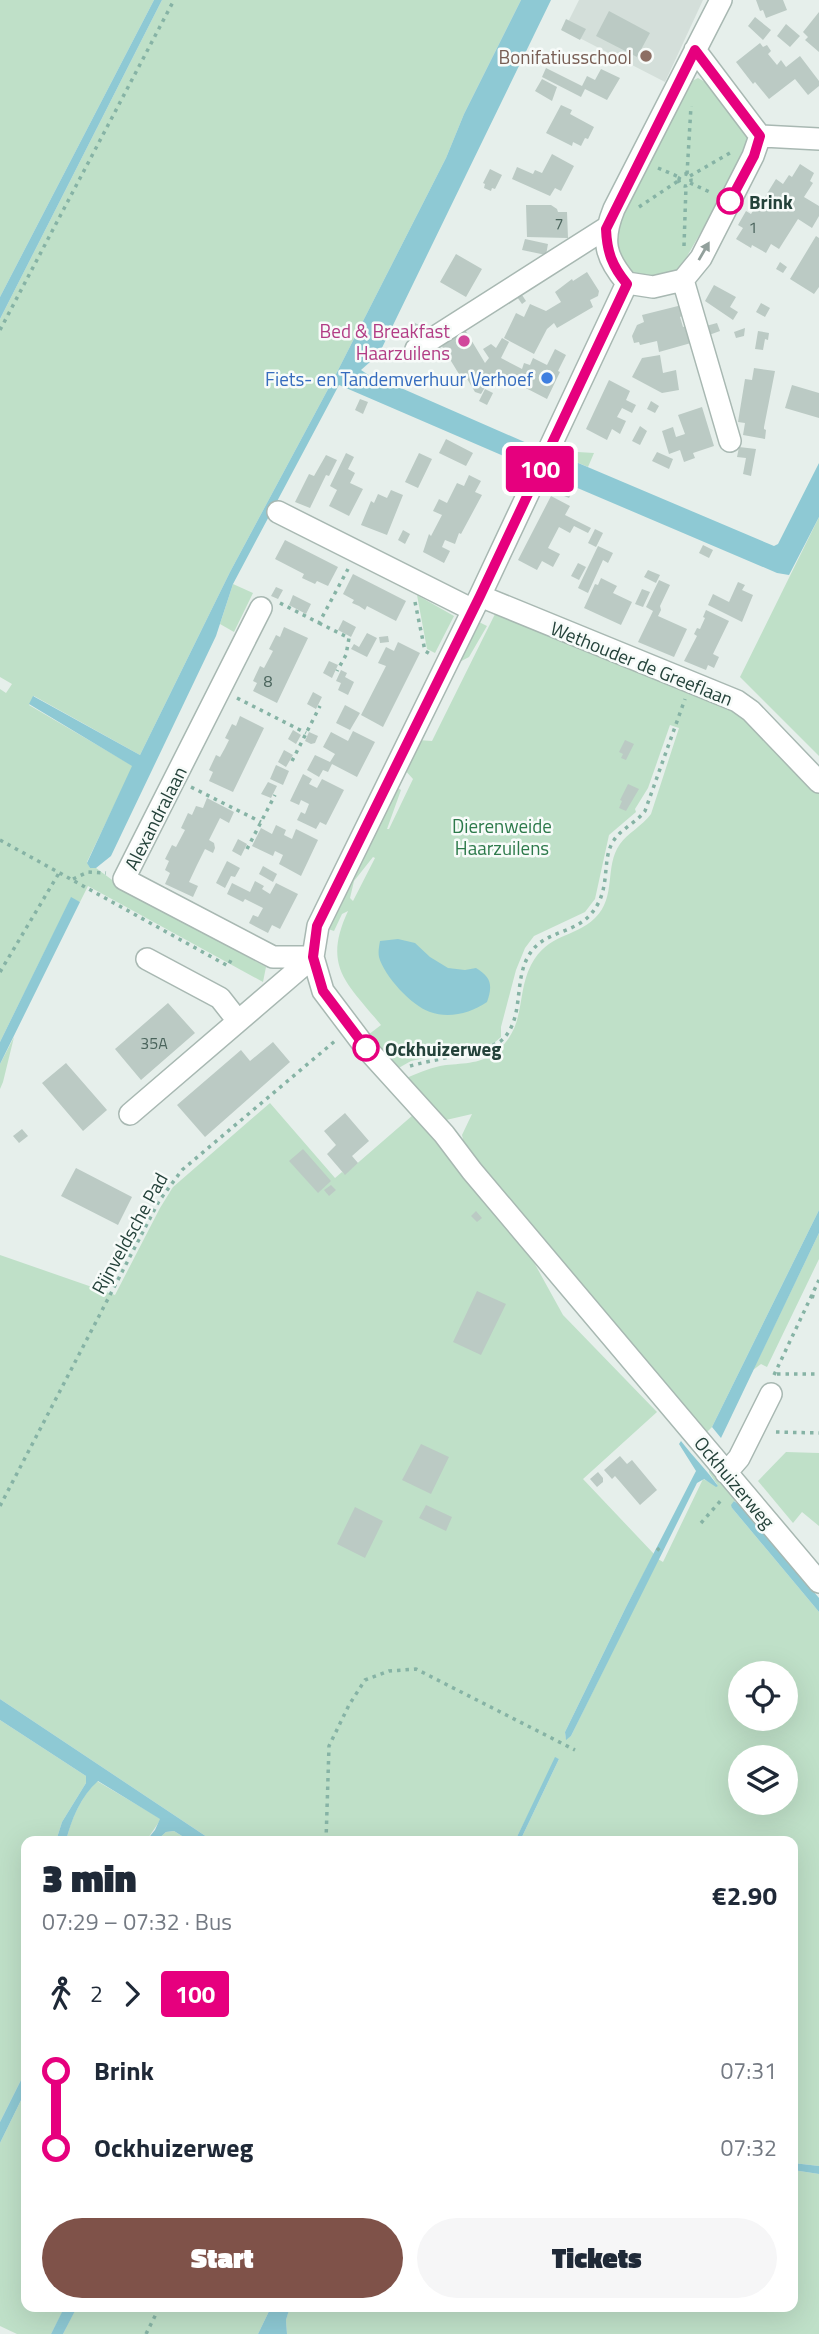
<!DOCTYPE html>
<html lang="en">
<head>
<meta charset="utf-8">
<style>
  body { margin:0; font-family:"Titillium Web",sans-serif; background:#f6f6f7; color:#1f2937; height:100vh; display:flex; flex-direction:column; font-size:26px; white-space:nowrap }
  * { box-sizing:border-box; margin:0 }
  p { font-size:23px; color:#747a83 }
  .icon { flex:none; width:38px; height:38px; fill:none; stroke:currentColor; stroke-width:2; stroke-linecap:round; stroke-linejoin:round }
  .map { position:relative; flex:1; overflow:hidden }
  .sheet { position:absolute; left:21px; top:1836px; width:777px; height:476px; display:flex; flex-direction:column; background:#fff; border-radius:14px; box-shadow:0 7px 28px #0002 }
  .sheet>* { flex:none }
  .badge { padding:0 14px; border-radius:5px; font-size:24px; line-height:46px }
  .buttons { position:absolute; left:728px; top:1661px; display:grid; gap:14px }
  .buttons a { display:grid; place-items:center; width:70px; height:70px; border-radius:50%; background:#fff; box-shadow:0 7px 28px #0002; font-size:35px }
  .map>.badge { position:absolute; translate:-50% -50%; box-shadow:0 0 0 4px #fff }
  .legs { display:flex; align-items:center; gap:10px; height:77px; padding:0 21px; font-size:23px }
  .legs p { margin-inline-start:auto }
  .overview { display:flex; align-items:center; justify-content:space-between; height:119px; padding:0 21px }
  h1 { font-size:38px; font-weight:800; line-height:52px }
  .button { display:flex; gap:14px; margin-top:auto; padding:14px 21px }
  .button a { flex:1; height:80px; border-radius:42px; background:#7f5249; color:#fff; font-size:28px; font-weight:800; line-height:80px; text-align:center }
  .button a+a { background:#f6f6f7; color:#1f2937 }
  ul { padding:0 21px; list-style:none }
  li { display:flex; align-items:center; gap:24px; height:77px; font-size:26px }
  li i { display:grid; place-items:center; width:10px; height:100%; margin:0 9px; background:currentColor }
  li i::after { content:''; width:18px; height:18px; margin:-9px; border:5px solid; border-radius:50%; background:#fff }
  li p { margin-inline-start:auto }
  li:first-child i { background:linear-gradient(#0000 50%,currentColor 0) }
  li:last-child i { background:linear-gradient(currentColor 50%,#0000 0) }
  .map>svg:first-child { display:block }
  .built { fill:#d4dfda }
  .green { fill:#bfe0c8; fill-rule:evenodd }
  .water { fill:#8ec9d4 }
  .building { fill:#bbcac4 }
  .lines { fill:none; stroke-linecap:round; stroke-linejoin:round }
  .minor-casing { stroke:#a8b8b2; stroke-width:24 }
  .path { stroke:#86b3a5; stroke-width:3.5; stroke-dasharray:3.5 5; stroke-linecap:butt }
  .minor { stroke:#fff; stroke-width:21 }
  .oneway { fill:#92a09c }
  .line-1-casing { stroke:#fff; stroke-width:16 }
  .line-1 { stroke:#e6007e; stroke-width:10 }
  .education-dot { fill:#8d6e63; stroke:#f7fbf9; stroke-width:2.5 }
  .stop-1-dot { fill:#fff; stroke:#e6007e; stroke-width:3.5 }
  .hotel-dot { fill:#d1479c; stroke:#f7fbf9; stroke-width:2.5 }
  .shop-dot { fill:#3f7fe0; stroke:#f7fbf9; stroke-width:2.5 }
  .labels { text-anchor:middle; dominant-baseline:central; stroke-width:5; stroke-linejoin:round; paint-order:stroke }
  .number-label { font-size:16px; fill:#4a645c }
  .education-label { font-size:19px; fill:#785e54; stroke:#f7fbf9; text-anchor:end }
  .stop-label { font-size:19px; font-weight:bold; fill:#24423a; stroke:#f7fbf9; text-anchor:start }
  .hotel-label { font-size:19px; fill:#b23c85; stroke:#f7fbf9; text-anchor:end }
  .shop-label { font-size:19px; fill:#366cbe; stroke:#f7fbf9; text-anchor:end }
  .street-label { font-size:19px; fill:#24423a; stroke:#f7fbf9 }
  .park-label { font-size:19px; fill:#2d7a4b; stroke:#f7fbf9 }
</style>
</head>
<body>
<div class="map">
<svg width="819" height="2334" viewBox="0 0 819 2334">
  <rect width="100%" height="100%" fill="#e6efeb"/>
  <path class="built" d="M579,0H703L665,82L564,30Z"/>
  <path class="green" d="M0,0H154L0,297Z
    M162,0H521L464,114L446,158L334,378L230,572L140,755L34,696L29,705L133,766L87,862L90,868H96L123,888L266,967L263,982L88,886L80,902L71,898L0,1042V689L6,693L12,684L0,677V319Z
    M698,78L716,88L751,138L741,163L686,258L673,276L633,280L615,255L613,218L684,85Z
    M562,451L594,453L588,467L564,457Z
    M819,517V756L740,677Z
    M233,584L253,593L234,632L220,624Z
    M417,595L454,616L435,653L427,649Z
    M496,612L732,706L819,791V1210L712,1427L706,1433L464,1144L462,1135L472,1114L446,1120L404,1079C416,1074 427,1069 440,1066C456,1063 477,1065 491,1055C528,1031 515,996 531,965C549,932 573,939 595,918C617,897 604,866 620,844C628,833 642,826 651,814L679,728L670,725L648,788L635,809L636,812L609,835L595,899L585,912L534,936L525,948L516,970L501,1027V1037L494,1043L411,1061L395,1070L368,1035L381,1025C347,983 322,967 348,911L342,914L334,931L322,927L395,786L401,790L387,829H389L413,779L404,769L418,740L432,741ZM373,857L375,858L353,901L350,898L354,881Z
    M475,620L487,626L469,657L450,667Z
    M14,1037L3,1082L0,1089V1064Z
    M270,1103L335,1178L342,1172L345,1174L413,1115L531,1257L563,1315L657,1412L583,1479L654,1554L626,1607L565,1732L566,1739L571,1736L658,1559L663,1562L703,1479L718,1486L709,1472V1468L737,1501H734L732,1508L819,1612V2166L793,2163V1841H520L559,1759L556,1758L515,1841H213L0,1699V1255L115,1295L160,1208L173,1187ZM740,1673H786V1718H740ZM740,1757H786V1802H740Z
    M819,1233V1259L767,1367L761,1364L753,1370Z
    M786,1452L819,1453V1526L802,1512L793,1523L758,1481Z
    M0,1720L86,1776V1783L62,1822L56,1841H26V2070L0,2122Z
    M97,1781L161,1819L146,1841H66C71,1819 81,1797 97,1781Z
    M174,1831L190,1841H156L166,1832Z
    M26,2090V2306L65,2307L51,2334H17L0,2326V2143Z
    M793,2170L819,2174V2334H287L286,2320L290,2306H793Z
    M77,2306H271V2307L258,2334H63Z"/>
  <path class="water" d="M154,0H162L0,319V297Z
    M521,0H551L379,354L361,370L388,388H401L536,447L527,466L339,385L233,584L216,636L111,856L96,868H90L87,863L132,766L29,704L33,696L140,755L230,572L334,378L446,158L464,114Z
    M564,457L774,546L778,544L819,463V517L789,575L777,573L554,478Z
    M71,897L80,902L0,1064V1042Z
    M398,939L415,943L430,957L448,968L465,970L476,968C491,977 493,985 487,1002C471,1013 449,1019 430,1012C412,1006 384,976 379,957C378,952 379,947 380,941Z
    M819,1210V1233L721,1438L712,1427Z
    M681,1441C693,1457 707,1470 718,1486L716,1487L704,1479L697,1483L571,1736L566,1740L565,1732L626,1607L696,1471L679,1444Z
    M734,1501L742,1507L819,1598V1612L732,1508L731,1505Z
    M0,1699L213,1841H190L174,1831L166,1832L156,1841H146L155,1830L160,1819L98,1781C81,1796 71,1820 66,1841H56L62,1822L86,1783V1776L0,1720Z
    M555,1757L559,1759L520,1841H515Z
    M26,2070V2090L0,2143V2122Z
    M793,2163L819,2166V2174L793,2170Z
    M65,2306L77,2307L63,2334H51Z
    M271,2307H290L286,2320L287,2334H258Z"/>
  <path class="building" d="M756,0H783L787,10L766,18L763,10L760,11Z
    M609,11L650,33L637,57L596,36Z
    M819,12V52L805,40L808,37L803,32Z
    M755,17L771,30L763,40L748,26Z
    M566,19L586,29L580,40L561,30Z
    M786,24L800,36L790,47L777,36Z
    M760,43L763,47L767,45L771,51L768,54L777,65L781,60L786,67L800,56L819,81V86L808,95L795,79L769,99L755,82L753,84L736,62Z
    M546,68L582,86L587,76L595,80L601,69L620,78L607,100L585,89L581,97L542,77Z
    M542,79L557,87L552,101L535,91Z
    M561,105L572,110L570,114L594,127L588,139L585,138L581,146L573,142L572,146L546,133Z
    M552,154L574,166L561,191L555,188L550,196L512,179L517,167L533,174L535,170L542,173Z
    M800,164L814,173L810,181L813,183L804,197L819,206V216L812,228L798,219L779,249L771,244L766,253L752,245L751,248L736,239L743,228L738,225L746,211L751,214L758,203L760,205L776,179L783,184L789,175L792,177Z
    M490,169L502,175L495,189L492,188L491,191L484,188L485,184L483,183Z
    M526,205H551L557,209L558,212H567L568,238L527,237Z
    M816,236L819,238V287L814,294L790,279Z
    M525,239L548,244L546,255L522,250Z
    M456,254L482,269L466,297L440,282Z
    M780,262L787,267L783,273L776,269Z
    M587,272L599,291L598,296L590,300L593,307L557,328L554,323L547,329L534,354L504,338L516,313L524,317L530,304L546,311L561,302L555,292L572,279L573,281Z
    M714,285L736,297L730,307L738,312L733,320L705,301Z
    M527,286L530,290L522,295L526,301L522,304L515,294Z
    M761,303L770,308L765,317L756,312Z
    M678,306H682L684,315L680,317L683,327L686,326L691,343L659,352L657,341L640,345L639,342L634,343L632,336L637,325L644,322L642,315Z
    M413,322L427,329L423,337H405Z
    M717,323L720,331L709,335L706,326Z
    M464,328L485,363L489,358L483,349L491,344L496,348L502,338L509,342L501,358L522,369L524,363L530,365L533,358L547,365L555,349L566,355L558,371L560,372L547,399L520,385L523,379L515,375L508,377L504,385L490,379L481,394L475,392L466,377L462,379L440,343Z
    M745,328L744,336L736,338L734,332Z
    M758,331L769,333L768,340L765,339L763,350L755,349Z
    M660,355L663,373L676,370L679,390L662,393L632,377L642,358Z
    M754,368L775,371L764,427V429L766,430L765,439L743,435L745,423L738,422L745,379L752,380Z
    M609,380L630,391L626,400L636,405L632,413L622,408L617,417L626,421L620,434L612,429L607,440L586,429Z
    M792,385L819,393V418L785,408Z
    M485,389L493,393L487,405L479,401Z
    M360,399L368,402L363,414L355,410Z
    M651,401L659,406L655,413L647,409Z
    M702,407L714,446L693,453L695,458L684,462L680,450L669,454L662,431L673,427L676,437L685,434L678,415Z
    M640,426L647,431L640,445L632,441Z
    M446,439L473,453L466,466L439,453Z
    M739,447L756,449L751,476L743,474L746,458L737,457Z
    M657,452L673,459L669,469L652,461Z
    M346,453L354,457L348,469L355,473L350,483L363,489L349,516L329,506L337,490L330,486Z
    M419,453L432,459L418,488L405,482Z
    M326,455L337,460L329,476L326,475L310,508L295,502L309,474L314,476Z
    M469,475L481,481L475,492L482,495L461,534L459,533L455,544L445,540L442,547L450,551L444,563L423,552L429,534L431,536L442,515L433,511L439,499L447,503L457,483L464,486Z
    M568,484L575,486L569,498L564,496Z
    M391,490L403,495L387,535L361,525L371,501L374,503L378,494L387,498Z
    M551,496L570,506L565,515L591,528L588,533L574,526L570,533L559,527L548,548L560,554L553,567L542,561L537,570L518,560Z
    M595,529L603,533L596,547L588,543Z
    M403,530L410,534L405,544L398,540Z
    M285,540L338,567L328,586L317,581L315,584L302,578L304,574L275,559Z
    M703,545L713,550L709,558L699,553Z
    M598,546L613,553L608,563L603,560L588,593L578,588Z
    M578,563L586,567L579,580L571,576Z
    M648,570L660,575L656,583L644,577Z
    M353,574L406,601L396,621L367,606L365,610L359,606L352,603L354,600L343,594Z
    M601,578L617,586L613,593L632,602L621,625L584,608L595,584L598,585Z
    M659,580L670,585L660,606L661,610L658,616L687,629L674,657L638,642L653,611L646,607Z
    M738,582L745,585L742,590L753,595L742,622L708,605L713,594L729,602Z
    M276,587L283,590L278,599L271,596Z
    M642,589L650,592L643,607L635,604Z
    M293,595L311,604L306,614L289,605Z
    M706,610L729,621L713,654L719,657L714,668L708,665L706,670L684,661L697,636L694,634L697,628L700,629L705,618L703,617Z
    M343,620L356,627L351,637L338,630Z
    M284,627L308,638L277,703L253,691L257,683L253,681L260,666L264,668L273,651L269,649L276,635L280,637Z
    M367,633L377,638L367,657L351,649L354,644L359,647Z
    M388,636L389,642L380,643L379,637Z
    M398,642L420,653L383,727L361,715L386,666L378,663L386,647L394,651Z
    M329,661L338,665L332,678L323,673Z
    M341,670L347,673L345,677L354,682L348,695L338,690L341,683L336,681Z
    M313,692L322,697L316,709L307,704Z
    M345,705L360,713L350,730L336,723Z
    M240,716L264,728L233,792L209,781L213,772L209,770L216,755L220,757L225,748L229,740L225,738L232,724L236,726Z
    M293,730L301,735L296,744L288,739Z
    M353,731L375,742L357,777L332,764L328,772L323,770L319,777L307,770L315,755L330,762L335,754L323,747L331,732L348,741Z
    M309,732L318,736L315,743L311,744L305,741Z
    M625,740L634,744L626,760L621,758L623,754L619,752Z
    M284,750L293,755L286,767L278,762Z
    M276,765L289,771L283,785L270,779Z
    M303,774L312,779L309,784L317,788L322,779L344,790L326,825L320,822L316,829L297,820L301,812L305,814L309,804L301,800L299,805L290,801Z
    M268,782L277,786L271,798L261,794Z
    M628,784L639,789L626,811L619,808L622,801L620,800Z
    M207,798L234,812L229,823L220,818L209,840L214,843L215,848L213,853L205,849L197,865L189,882L198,886L193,897L165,884L170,873L165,870L169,861L165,859L172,845L176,847L185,830L181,828L188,813L192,815L196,806L203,808Z
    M276,825L286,830L284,835L292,839L296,829L318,840L301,876L279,864L283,855L275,851L273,856L252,846L261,828L272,834Z
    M238,839L247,844L241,856L232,851Z
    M227,861L240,868L235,877L231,876L225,888L216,883Z
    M263,866L277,874L273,882L259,874Z
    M255,881L264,886L262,889L270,894L276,883L298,894L280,929L272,925L268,933L249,923L253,915L258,917L263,908L245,899L243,902L227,894L232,883L250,892Z
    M168,1003L195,1033L141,1080L115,1049Z
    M273,1042L290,1062L205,1137L177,1105L241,1050L250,1061Z
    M66,1063L107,1110L83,1131L42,1083Z
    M345,1113L369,1141L352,1156L358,1163L345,1175L327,1154L336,1145L324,1131Z
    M22,1129L28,1136L19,1143L13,1136Z
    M303,1149L331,1181L318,1193L289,1161Z
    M76,1168L132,1197L118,1225L61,1196Z
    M331,1185L336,1190L329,1196L324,1190Z
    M476,1211L482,1218L477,1222L471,1216Z
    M477,1291L506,1304L481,1355L453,1342Z
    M421,1444L449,1457L431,1494L402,1480Z
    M620,1456L627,1464L632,1460L657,1490L640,1505L615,1476L612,1479L604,1470Z
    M598,1472L603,1478V1482L597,1487L590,1479Z
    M426,1505L452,1517L446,1531L419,1518Z
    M355,1507L383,1521L365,1558L337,1544Z"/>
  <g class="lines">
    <defs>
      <path id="minor" d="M695,50L760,136L753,156L701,258L683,280L653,287L627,283C605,257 601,241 614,209L721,0
        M760,136L819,139
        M683,280L730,441
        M627,283L480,596L318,926L313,957L323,991L366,1048L444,1134L472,1171L819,1582
        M416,349L606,228
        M278,512L473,610
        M480,596L737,701L751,711L819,782
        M261,608L124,879L273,957H313
        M147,959L220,998L238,1021
        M130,1114L313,957
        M726,1473L739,1458L771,1394"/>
    </defs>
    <use href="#minor" class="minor-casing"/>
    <path class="path" d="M658,168L679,177
      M679 180a6 6 0 1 1 12 0a6 6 0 1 1-12 0Z
      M687,174L691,106
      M690,176L730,153
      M690,183L712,193
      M639,207L678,181
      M684,246L686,186
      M0,330L174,0
      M415,602L425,651L430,654
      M280,603L319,623L348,569
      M319,623L349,638L346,655L337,671
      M237,698L306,733
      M292,761L320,706
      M191,787L261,822
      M0,840L228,966L232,958
      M247,849L275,795
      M73,879L88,872L106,873
      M0,972L59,873
      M410,1066C430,1060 490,1051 502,1040C525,1018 513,981 529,955C543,931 573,934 590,915C613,890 600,860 614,840C622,828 636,823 645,811L685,699
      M811,1296L819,1298
      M777,1374H819
      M774,1375L819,1280
      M776,1432L819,1433
      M0,1506L159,1201L182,1170L335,1041
      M701,1523L723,1498
      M657,1548L663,1554
      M326,1841L329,1746L349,1705L365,1680L389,1671L416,1669L575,1750
      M146,2334L160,2306"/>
    <use href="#minor" class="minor"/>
  </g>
  <defs><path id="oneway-solid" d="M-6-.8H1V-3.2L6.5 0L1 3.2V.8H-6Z" transform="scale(1.75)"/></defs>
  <use class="oneway" href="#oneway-solid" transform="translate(704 251) rotate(-60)"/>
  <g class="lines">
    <defs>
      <path id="line-1" d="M366,1048L323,991L313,957L317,926L480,596L627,284C612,266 607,252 606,229L695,50L760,136L754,156L730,201"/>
    </defs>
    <use href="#line-1" class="line-1-casing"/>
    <use href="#line-1" class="line-1"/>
  </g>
  <circle class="education-dot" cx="646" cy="56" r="7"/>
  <g class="stop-1-dot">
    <circle cx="730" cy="201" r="12"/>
    <circle cx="366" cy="1048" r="12"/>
  </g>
  <circle class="hotel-dot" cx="464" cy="341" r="7"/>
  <circle class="shop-dot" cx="547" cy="378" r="7"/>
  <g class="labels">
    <g class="number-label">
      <text x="559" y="223">7</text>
      <text x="753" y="227">1</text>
      <text x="268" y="681">8</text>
      <text x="154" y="1043">35A</text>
    </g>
    <g class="education-label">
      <text x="632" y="56">Bonifatiusschool</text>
    </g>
    <g class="stop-label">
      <text x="749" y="201">Brink</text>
      <text x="385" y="1048">Ockhuizerweg</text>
    </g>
    <g class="hotel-label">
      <text x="450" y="330">Bed &amp; Breakfast<tspan x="450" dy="22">Haarzuilens</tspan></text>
    </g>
    <g class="shop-label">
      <text x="533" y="378">Fiets- en Tandemverhuur Verhoef</text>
    </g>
    <g class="street-label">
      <text transform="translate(642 663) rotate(22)">Wethouder de Greeflaan</text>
      <text transform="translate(155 818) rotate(-63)">Alexandralaan</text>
      <text transform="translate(129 1233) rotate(-61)">Rijnveldsche Pad</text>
      <text transform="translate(735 1482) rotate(50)">Ockhuizerweg</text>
    </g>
    <g class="park-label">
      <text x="502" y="825">Dierenweide<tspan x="502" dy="22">Haarzuilens</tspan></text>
    </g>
  </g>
</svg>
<div class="buttons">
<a><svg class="icon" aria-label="locate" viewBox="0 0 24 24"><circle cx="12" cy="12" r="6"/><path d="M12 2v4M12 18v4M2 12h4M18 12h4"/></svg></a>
<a><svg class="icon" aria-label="layers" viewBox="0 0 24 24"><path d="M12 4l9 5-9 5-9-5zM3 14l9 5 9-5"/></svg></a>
</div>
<b class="badge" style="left:540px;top:469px;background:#e6007e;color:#fff">100</b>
<section class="sheet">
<div class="overview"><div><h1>3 min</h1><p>07:29 – 07:32 · Bus</p></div><b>€2.90</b></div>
<div class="legs"><svg class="icon" aria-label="walk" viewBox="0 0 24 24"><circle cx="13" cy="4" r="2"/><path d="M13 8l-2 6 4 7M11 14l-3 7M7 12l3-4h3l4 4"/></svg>2<svg class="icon" aria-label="forward" viewBox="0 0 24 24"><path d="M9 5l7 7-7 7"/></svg><b class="badge" style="background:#e6007e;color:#fff">100</b></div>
<ul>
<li><i style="color:#e6007e"></i><b>Brink</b><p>07:31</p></li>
<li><i style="color:#e6007e"></i><b>Ockhuizerweg</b><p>07:32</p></li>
</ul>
<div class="button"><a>Start</a><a>Tickets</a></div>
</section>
</div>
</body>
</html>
